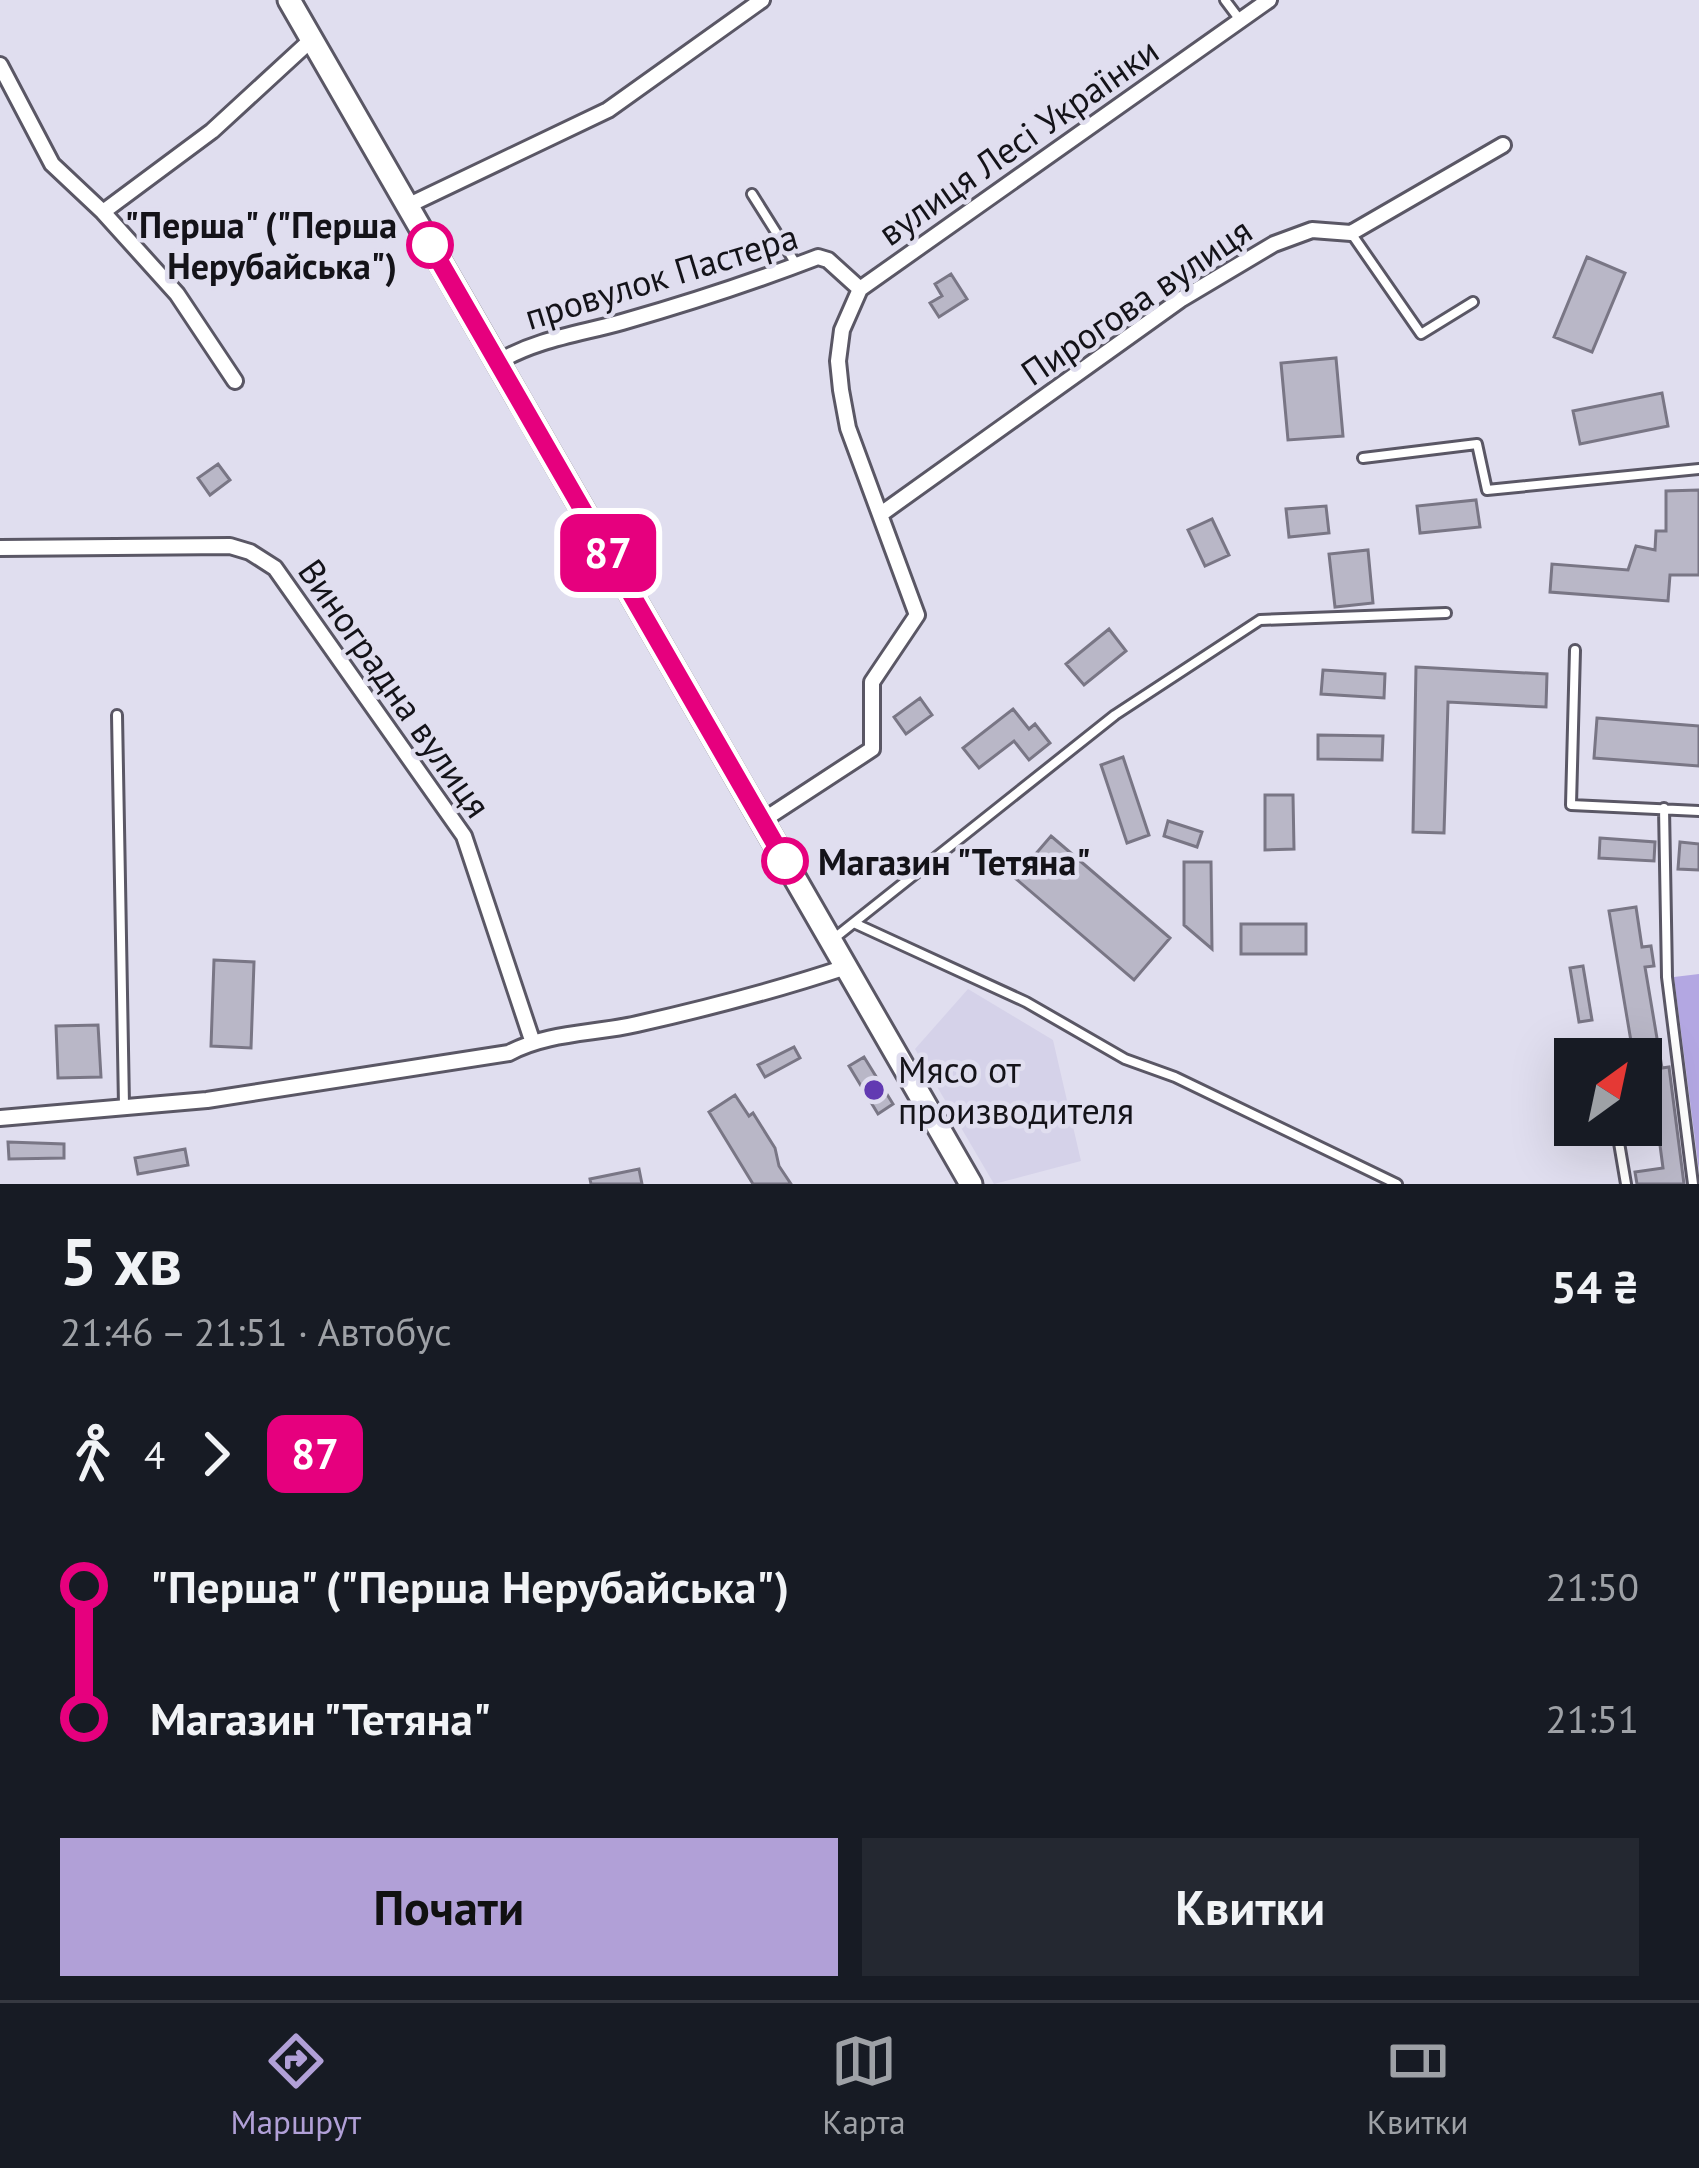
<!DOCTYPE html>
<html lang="uk">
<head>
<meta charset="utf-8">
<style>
  body { margin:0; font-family:"PT Sans",sans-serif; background:#242831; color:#f1f3f6; height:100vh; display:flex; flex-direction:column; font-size:45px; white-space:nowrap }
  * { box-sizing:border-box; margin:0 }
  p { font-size:39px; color:#9ea1a6 }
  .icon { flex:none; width:66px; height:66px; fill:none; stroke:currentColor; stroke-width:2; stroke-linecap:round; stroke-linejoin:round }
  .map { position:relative; height:1184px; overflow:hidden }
  .panel { display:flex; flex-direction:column; background:#171b24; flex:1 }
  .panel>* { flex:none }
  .badge { padding:0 24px; border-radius:18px; font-size:42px; line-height:78px }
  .needle { width:78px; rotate:33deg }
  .controls { position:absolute; left:1554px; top:1038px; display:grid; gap:24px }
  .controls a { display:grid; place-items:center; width:108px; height:108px; border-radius:0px; background:#171b24; box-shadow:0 12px 48px #0002; font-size:60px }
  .map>.badge { position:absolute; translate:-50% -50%; box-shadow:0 0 0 6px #fff }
  .legs { display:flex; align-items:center; gap:18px; height:132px; padding:0 60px; font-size:39px }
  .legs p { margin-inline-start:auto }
  .headline { display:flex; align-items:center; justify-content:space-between; height:204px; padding:0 60px }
  h1 { font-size:66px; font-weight:700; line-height:90px }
  .action { display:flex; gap:24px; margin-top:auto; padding:24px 60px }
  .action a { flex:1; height:138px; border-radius:0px; background:#b1a0d7; color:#111; font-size:48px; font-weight:700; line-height:138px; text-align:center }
  .action a+a { background:#242831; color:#f1f3f6 }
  ul { padding:0 60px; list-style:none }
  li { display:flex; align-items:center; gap:42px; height:132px; font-size:45px }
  li i { display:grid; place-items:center; width:18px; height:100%; margin:0 15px; background:currentColor }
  li i::after { content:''; width:30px; height:30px; margin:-15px; border:9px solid; border-radius:50%; background:#171b24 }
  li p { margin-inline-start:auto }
  li:first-child i { background:linear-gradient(#0000 50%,currentColor 0) }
  li:last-child i { background:linear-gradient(currentColor 50%,#0000 0) }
  .menu { display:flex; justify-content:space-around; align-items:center; height:168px; border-top:3px solid #363941; background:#171b24; font-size:33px; color:#9ea1a6 }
  .menu a { display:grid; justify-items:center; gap:6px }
  .menu .on { color:#b1a0d7 }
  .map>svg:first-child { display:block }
  .built { fill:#d5d2e9 }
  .green { fill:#b3a7e2 }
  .building { fill:#b9b7c7; stroke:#797685; stroke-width:3 }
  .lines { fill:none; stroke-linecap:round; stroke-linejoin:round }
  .lane-casing { stroke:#5a5765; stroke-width:14 }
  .street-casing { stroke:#5a5765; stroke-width:20 }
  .secondary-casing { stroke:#5a5765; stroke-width:27 }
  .lane { stroke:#fff; stroke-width:8 }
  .street { stroke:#fff; stroke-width:14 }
  .secondary { stroke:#fff; stroke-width:21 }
  .line-1-casing { stroke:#fff; stroke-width:27 }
  .line-1 { stroke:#e6007e; stroke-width:18 }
  .stop-1-dot { fill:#fff; stroke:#e6007e; stroke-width:6 }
  .poi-dot { fill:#623ab2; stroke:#e0deef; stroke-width:4.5 }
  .labels { text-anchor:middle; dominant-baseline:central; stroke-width:9; stroke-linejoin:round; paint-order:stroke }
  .street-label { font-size:36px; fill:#141319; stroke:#e0deef }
  .stop-label { font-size:36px; font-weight:bold; fill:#141319; stroke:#e0deef; text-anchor:end }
  .poi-label { font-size:36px; fill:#141319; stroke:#e0deef; text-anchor:start }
</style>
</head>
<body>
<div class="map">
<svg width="1699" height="1184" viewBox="0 0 1699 1184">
  <rect width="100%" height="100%" fill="#e0deef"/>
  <path class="built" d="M968,989L1053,1040L1081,1161L994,1184L915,1049Z"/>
  <path class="green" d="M1699,974V1171L1674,977Z"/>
  <path class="building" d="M1587,257L1625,273L1592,352L1554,337Z
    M951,274L967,299L939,317L930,303L942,296L935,284Z
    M1336,358L1343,436L1288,440L1281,363Z
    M1662,393L1668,426L1580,444L1573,411Z
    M218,464L230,480L210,495L198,478Z
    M1699,490V575H1670L1668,601L1550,592L1552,564L1628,570L1636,546L1655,550L1656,531H1666V491Z
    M1476,500L1480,527L1420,533L1417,506Z
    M1326,506L1329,533L1289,537L1286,509Z
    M1212,519L1229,555L1205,566L1188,530Z
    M1368,550L1373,603L1335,607L1329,554Z
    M1109,629L1126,651L1084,685L1066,664Z
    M1416,667L1547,674L1546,707L1448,702L1444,833L1413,832Z
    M1323,670L1385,674L1384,698L1321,694Z
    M920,698L932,715L906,734L894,717Z
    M1013,709L1029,729L1035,724L1050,743L1029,760L1014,741L979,768L963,748Z
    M1597,718L1699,726V766L1594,758Z
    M1318,735L1383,736L1382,760L1318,759Z
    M1123,757L1149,835L1127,843L1101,765Z
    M1265,795H1293L1294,849L1265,850Z
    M1168,821L1202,832L1197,847L1164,836Z
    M1051,836L1170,938L1134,980L1015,878Z
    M1600,838L1655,842L1654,861L1599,858Z
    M1680,842L1699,844V870L1678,869Z
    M1184,862H1211L1212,949L1184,925Z
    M1636,907L1642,947L1651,946L1654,966L1645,967L1662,1068L1669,1067L1684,1184H1637L1635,1172L1663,1168L1650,1069L1641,1071V1059H1634L1609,911Z
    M1241,924H1306V954H1241Z
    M214,960L254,962L251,1048L211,1046Z
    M1583,966L1592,1020L1579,1022L1570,968Z
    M98,1025L101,1077L58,1078L56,1026Z
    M794,1047L800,1058L765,1077L758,1065Z
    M864,1057L893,1104L878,1114L849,1066Z
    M735,1095L749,1116L753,1113L775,1148L779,1166L791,1184H753L709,1112Z
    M8,1142L64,1144V1158L9,1159Z
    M185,1149L188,1165L138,1174L135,1158Z
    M639,1169L642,1184H591L590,1179Z"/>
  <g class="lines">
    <defs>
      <path id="lane" d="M1225,0L1240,20
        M752,194L796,264
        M1351,233L1421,334L1473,302
        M1363,458L1477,444L1487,490L1699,469
        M1575,650L1571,805L1699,811
        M117,715L124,1105
        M1664,808L1667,977L1693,1184
        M854,923L1026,1002L1125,1059L1175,1077L1397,1184
        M832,940L1115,715L1260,620L1446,613
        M1616,1125L1626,1184"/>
      <path id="street" d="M0,65L52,164L103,212L177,294L235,381
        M407,206L608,110L762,0
        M103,212L212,131L311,40
        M860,289L1269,0
        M498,362C537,339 579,334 622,322C689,303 753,282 818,257L828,260L860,289L842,330L838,361L841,390L848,428L917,615L872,682V749L762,821
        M881,514L1180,300L1274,244L1312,230L1351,233L1503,145
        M0,548L230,546L250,552L275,568L464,836L532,1040
        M0,1118L207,1100L509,1053C548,1032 594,1034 637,1024C708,1008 777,990 846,967"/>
      <path id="secondary" d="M289,0L971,1184"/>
    </defs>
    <use href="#lane" class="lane-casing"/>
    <use href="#street" class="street-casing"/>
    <use href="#secondary" class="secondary-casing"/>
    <use href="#lane" class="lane"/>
    <use href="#street" class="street"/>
    <use href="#secondary" class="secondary"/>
  </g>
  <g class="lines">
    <defs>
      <path id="line-1" d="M430,245L785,861"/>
    </defs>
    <use href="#line-1" class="line-1-casing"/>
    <use href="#line-1" class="line-1"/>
  </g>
  <g class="stop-1-dot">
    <circle cx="430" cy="245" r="21"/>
    <circle cx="785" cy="861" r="21"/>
  </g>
  <circle class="poi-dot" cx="874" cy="1090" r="12"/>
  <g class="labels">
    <g class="street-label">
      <text transform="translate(1018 141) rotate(-35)">вулиця Лесі Українки</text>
      <text transform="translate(661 276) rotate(-17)">провулок Пастера</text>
      <text transform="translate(1136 301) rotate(-34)">Пирогова вулиця</text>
      <text transform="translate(395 688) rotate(55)">Виноградна вулиця</text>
    </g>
    <g class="stop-label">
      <text x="397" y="224">"Перша" ("Перша<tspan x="397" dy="41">Нерубайська")</tspan></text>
      <text x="818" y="861" text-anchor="start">Магазин "Тетяна"</text>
    </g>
    <g class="poi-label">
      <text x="898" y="1069">Мясо от<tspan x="898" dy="41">производителя</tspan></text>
    </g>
  </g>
</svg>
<div class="controls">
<a><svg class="needle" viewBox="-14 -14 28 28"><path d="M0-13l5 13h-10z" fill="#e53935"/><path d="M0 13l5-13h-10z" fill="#9ea1a6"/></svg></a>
</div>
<b class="badge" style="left:608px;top:553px;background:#e6007e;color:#fff">87</b>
</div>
<section class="panel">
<div class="headline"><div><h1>5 хв</h1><p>21:46 – 21:51 · Автобус</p></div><b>54 ₴</b></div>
<div class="legs"><svg class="icon" aria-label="walk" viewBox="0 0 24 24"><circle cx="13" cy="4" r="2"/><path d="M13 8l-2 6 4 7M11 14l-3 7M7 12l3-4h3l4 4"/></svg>4<svg class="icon" aria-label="forward" viewBox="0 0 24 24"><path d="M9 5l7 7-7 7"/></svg><b class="badge" style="background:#e6007e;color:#fff">87</b></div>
<ul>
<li><i style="color:#e6007e"></i><b>&quot;Перша&quot; (&quot;Перша Нерубайська&quot;)</b><p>21:50</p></li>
<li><i style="color:#e6007e"></i><b>Магазин &quot;Тетяна&quot;</b><p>21:51</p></li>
</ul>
<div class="action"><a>Почати</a><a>Квитки</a></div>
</section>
<nav class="menu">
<a class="on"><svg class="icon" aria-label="directions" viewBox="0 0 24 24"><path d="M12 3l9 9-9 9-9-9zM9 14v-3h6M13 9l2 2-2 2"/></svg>Маршрут</a>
<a><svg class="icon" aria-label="map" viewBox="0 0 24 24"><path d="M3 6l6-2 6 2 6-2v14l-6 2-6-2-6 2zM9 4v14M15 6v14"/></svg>Карта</a>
<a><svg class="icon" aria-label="tickets" viewBox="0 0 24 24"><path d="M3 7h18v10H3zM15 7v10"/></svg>Квитки</a>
</nav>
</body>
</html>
